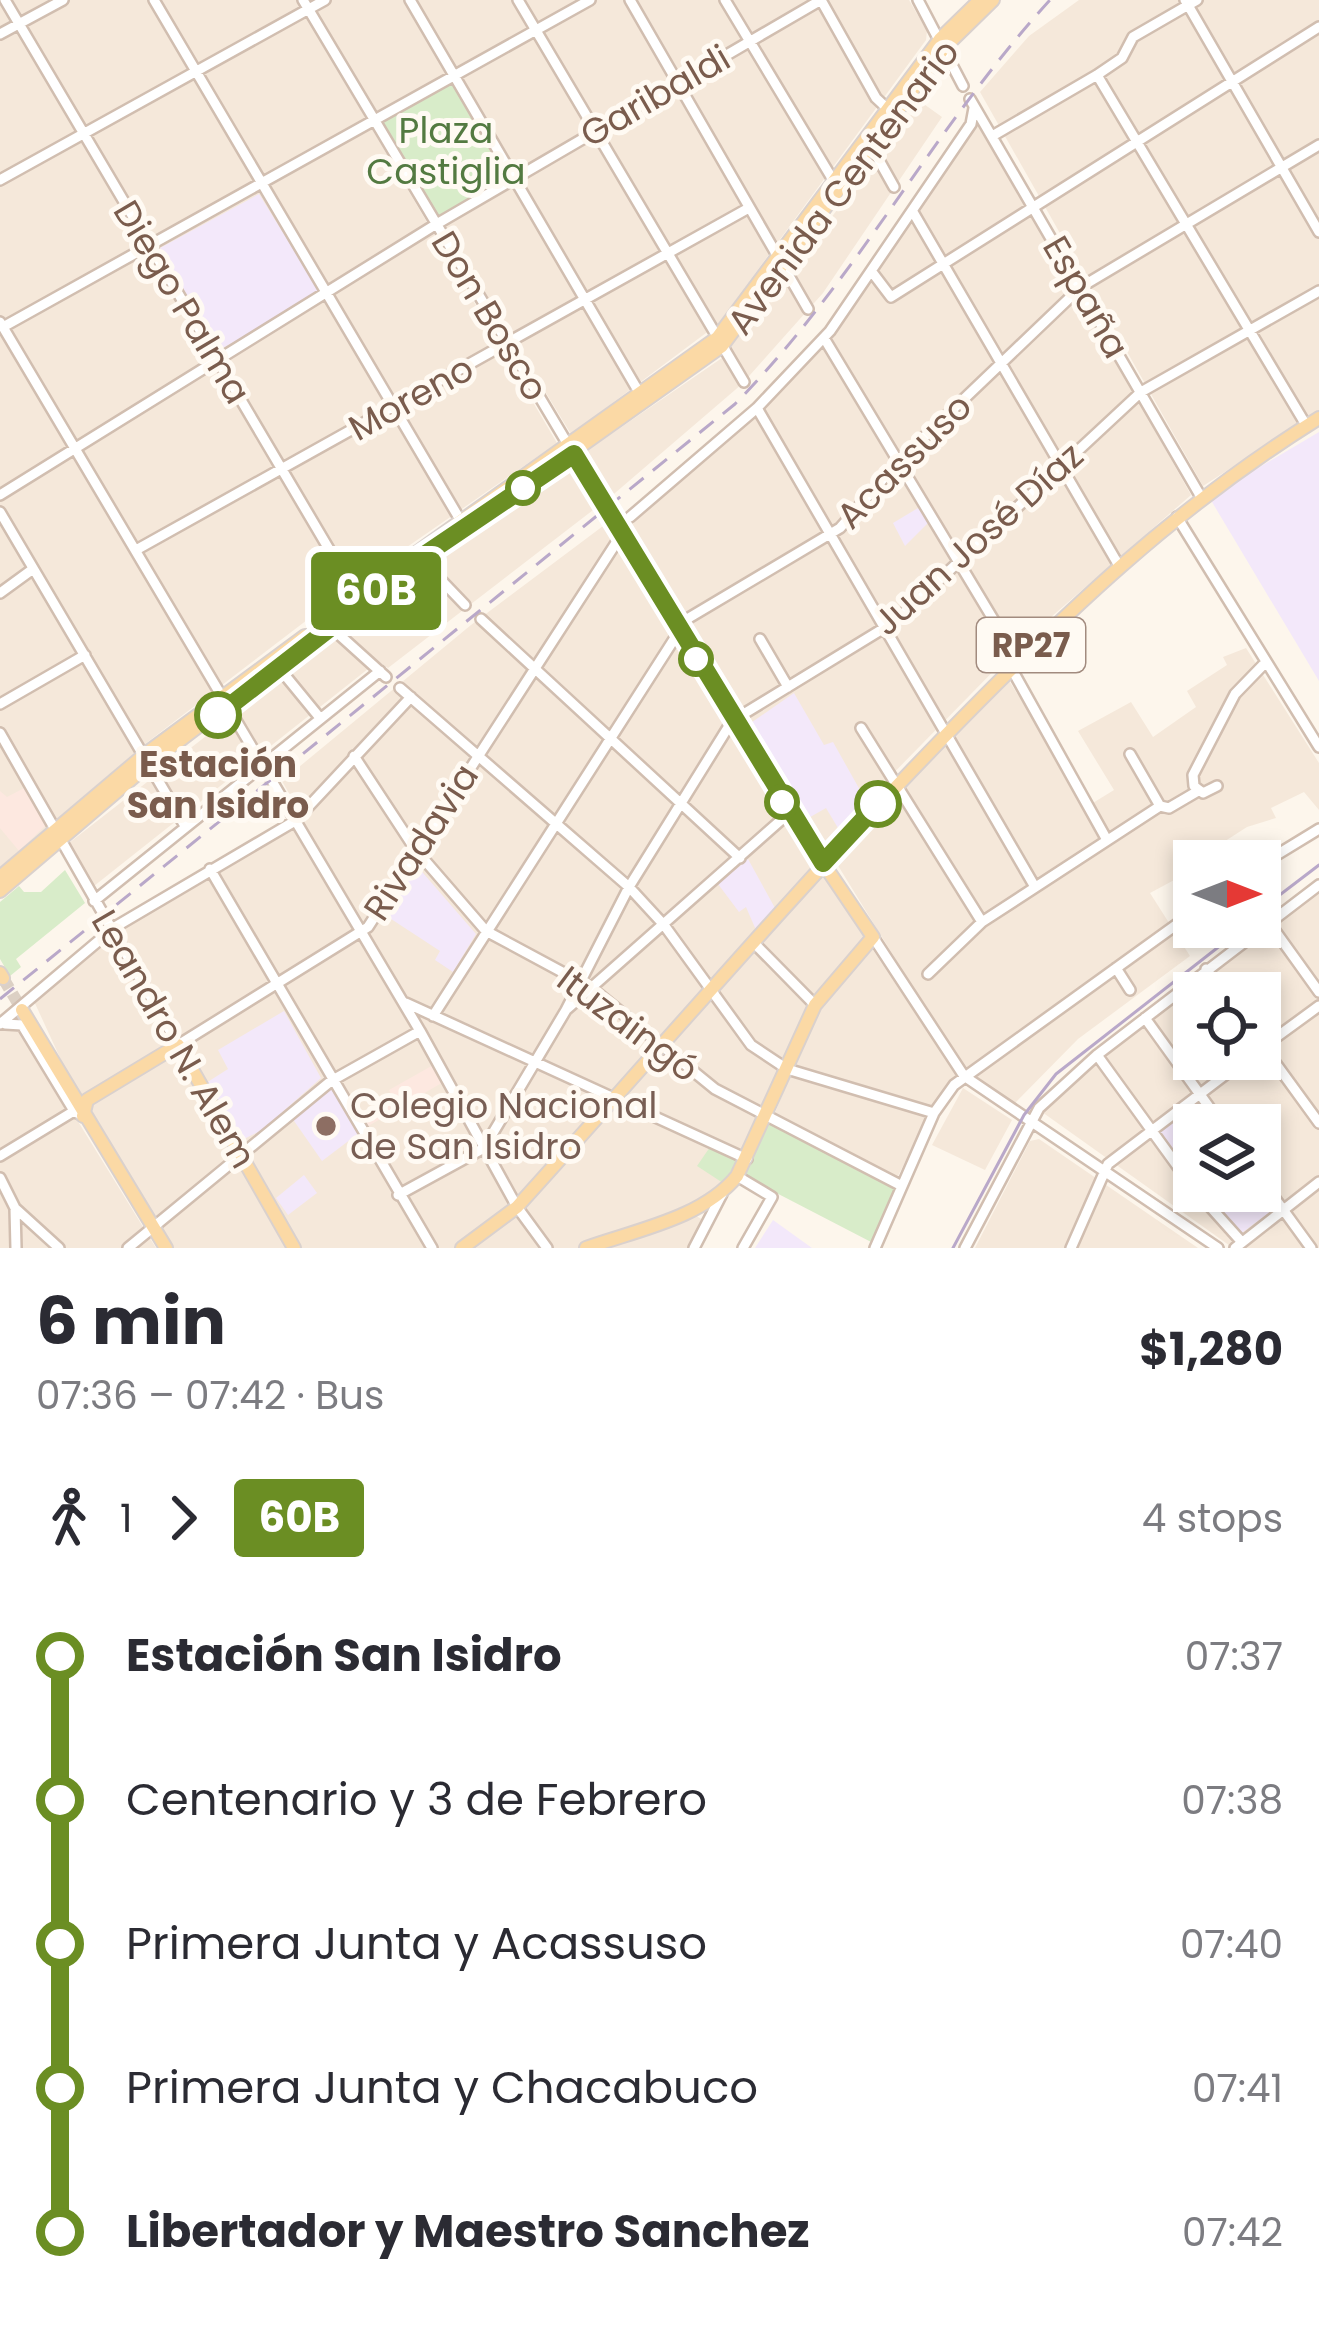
<!DOCTYPE html>
<html lang="en">
<head>
<meta charset="utf-8">
<style>
  body { margin:0; font-family:Poppins,sans-serif; background:#f2f2f3; color:#2b2b33; height:100vh; display:flex; flex-direction:column; font-size:45px; white-space:nowrap }
  * { box-sizing:border-box; margin:0 }
  p { font-size:39px; color:#7c7c81 }
  .icon { flex:none; width:66px; height:66px; fill:none; stroke:currentColor; stroke-width:2; stroke-linecap:round; stroke-linejoin:round }
  .map { position:relative; height:1248px; overflow:hidden }
  .details { display:flex; flex-direction:column; background:#fff; flex:1 }
  .details>* { flex:none }
  .badge { padding:0 24px; border-radius:9px; font-size:42px; line-height:78px }
  .needle { width:78px; rotate:90deg }
  .buttons { position:absolute; left:1173px; top:840px; display:grid; gap:24px }
  .buttons a { display:grid; place-items:center; width:108px; height:108px; border-radius:0px; background:#fff; box-shadow:0 6px 18px #0003; font-size:60px }
  .map>.badge { position:absolute; translate:-50% -50%; box-shadow:0 0 0 6px #fff }
  .legs { display:flex; align-items:center; gap:18px; height:132px; padding:0 36px; font-size:39px }
  .legs p { margin-inline-start:auto }
  .summary { display:flex; align-items:center; justify-content:space-between; height:204px; padding:0 36px }
  h1 { font-size:66px; font-weight:700; line-height:90px }
  ul { padding:0 36px; list-style:none }
  li { display:flex; align-items:center; gap:42px; height:144px; font-size:45px }
  li i { display:grid; place-items:center; width:18px; height:100%; margin:0 15px; background:currentColor }
  li i::after { content:''; width:30px; height:30px; margin:-15px; border:9px solid; border-radius:50%; background:#fff }
  li p { margin-inline-start:auto }
  li:first-child i { background:linear-gradient(#0000 50%,currentColor 0) }
  li:last-child i { background:linear-gradient(currentColor 50%,#0000 0) }
  .map>svg:first-child { display:block }
  .residential { fill:#f5e8da; fill-rule:evenodd }
  .commercial { fill:#fde8e0 }
  .education { fill:#f3e8fa }
  .green { fill:#d8ecc9 }
  .lines { fill:none; stroke-linecap:round; stroke-linejoin:round }
  .major-tunnel { stroke:#dcd0c4; stroke-width:12; stroke-dasharray:12 6; stroke-linecap:butt }
  .minor-casing { stroke:#d1beb0; stroke-width:14 }
  .major-casing { stroke:#dad1cd; stroke-width:16 }
  .minor { stroke:#fff; stroke-width:9 }
  .major { stroke:#fbd9a5; stroke-width:12 }
  .tram { stroke:#b9a8c9; stroke-width:3 }
  .rail { stroke:#b9a8c9; stroke-width:3; stroke-dasharray:18 12; stroke-linecap:butt }
  .line-1-casing { stroke:#fff; stroke-width:27 }
  .line-1 { stroke:#6b8e23; stroke-width:18 }
  .stop-1-dot { fill:#fff; stroke:#6b8e23; stroke-width:6 }
  .education-dot { fill:#8d6e63; stroke:#fffaf3; stroke-width:4.5 }
  .labels { text-anchor:middle; dominant-baseline:central; stroke-width:10; stroke-linejoin:round; paint-order:stroke }
  .shield { fill:#fffaf3; stroke:#a28b7f; stroke-width:3 }
  .shield-label { font-size:33px; font-weight:bold; fill:#7a5c4d }
  .street-label { font-size:36px; fill:#7a5c4d; stroke:#fffaf3 }
  .park-label { font-size:36px; fill:#537a41; stroke:#fffaf3 }
  .stop-label { font-size:36px; font-weight:bold; fill:#7a5c4d; stroke:#fffaf3 }
  .education-label { font-size:36px; fill:#785e54; stroke:#fffaf3; text-anchor:start }
</style>
</head>
<body>
<div class="map">
<svg width="1319" height="1248" viewBox="0 0 1319 1248">
  <rect width="100%" height="100%" fill="#fdf6ec"/>
  <path class="residential" d="M0,0H296L557,443L358,581L145,744L0,867Z
    M306,0H909L927,31L926,40L718,324L571,434Z
    M1079,0H1319V411L1203,486L980,92L1029,36Z
    M921,102L942,117L823,293L742,384L608,499L585,455L588,450L722,358Z
    M975,124H983L1191,495L1019,645L827,841H818L623,518L762,409L820,345Z
    M571,465L597,507L388,668L378,661L94,886L69,843L420,569Z
    M607,523L866,940L814,1002L734,1175L690,1207L580,1248H170L85,1112L33,999L106,940L304,820L282,781L471,625Z
    M1246,648L1319,763V810L1304,792L1271,808L1276,818L1247,827L1194,861L1191,871L1150,893L1190,956L1078,1039L1014,1104L965,1072L837,864L1006,676L1088,806L1114,790L1078,731L1131,702L1153,737L1196,707L1187,691L1227,665L1223,657Z
    M1319,889V1248H1233L1042,1112L1149,1019ZM1194,993H1260V1059H1194ZM1194,1125H1260V1191H1194Z
    M871,947L956,1075L932,1108L897,1178L774,1115L819,1008Z
    M4,1025L21,1029L156,1248H0V1030Z
    M963,1088L1012,1120L985,1170L932,1145Z
    M1039,1139L1198,1248H975L1030,1141Z
    M691,1213L705,1221L694,1248H600Z"/>
  <path class="commercial" d="M26,787L46,825L19,851L0,828V791L7,797Z
    M435,1064L445,1081L365,1128L360,1120L394,1100L389,1090Z"/>
  <path class="education" d="M259,194L321,294L219,350L160,248Z
    M1319,432V681L1209,497Z
    M918,508L930,521L905,546L893,523Z
    M794,693L824,745L833,742L865,799L838,828L826,808L805,820L748,725Z
    M748,859L775,908L756,930L746,907L739,912L718,884Z
    M417,866L476,934L453,972L435,960L440,951L385,915Z
    M284,1011L321,1078L262,1130L240,1141L206,1083L228,1069L218,1050Z
    M331,1089L359,1133L322,1161L292,1118Z
    M1198,1097L1219,1125H1194V1185L1152,1129Z
    M304,1175L317,1193L288,1215L276,1198Z
    M1260,1182L1278,1206L1239,1235L1199,1191H1260Z
    M773,1220L812,1248H755Z"/>
  <path class="green" d="M455,80L511,177L439,219L381,124Z
    M65,870L85,903L16,959L21,967L10,976L0,959V902L19,886L24,892H41Z
    M769,1121L896,1187L873,1243L742,1175Z
    M710,1147L739,1159L723,1183L697,1166Z"/>
  <g class="lines">
    <path class="major-tunnel" d="M3,978L22,1010"/>
    <defs>
      <path id="minor" d="M5,0L359,600
        M154,0L462,523
        M303,0L601,500
        M410,0L640,394
        M518,0L744,382
        M630,0L808,309
        M725,0L836,185
        M821,0L876,98L891,112
        M918,0L963,86
        M1185,0L1319,232
        M0,34L63,0
        M1097,75L1306,425
        M970,99L1201,497
        M994,135L1097,75L1122,58L1133,37L1197,0
        M871,146L894,187
        M0,180L325,0
        M913,212L1118,564
        M872,272L891,297L1319,27
        M0,322L420,1031L517,1207L547,1248
        M3,327L590,0
        M824,338L1017,659
        M757,408L1035,887
        M0,495L435,225L821,0
        M0,512L185,826
        M630,517L757,408L830,331L971,124L974,108
        M1177,517L1319,747
        M613,519L823,863
        M136,550L747,209
        M420,558L465,605
        M0,593L33,569
        M481,619L740,858
        M324,621L386,677
        M760,639L788,687
        M1010,666L1107,840
        M279,668L320,718
        M400,688L629,887L664,925L751,1045L787,1069L934,1113
        M0,704L85,655
        M861,728L982,922
        M0,733L178,1045L368,927L616,543
        M1130,754L1160,806
        M354,756L415,849L486,931L590,987L715,1089L900,1185
        M1217,786L1203,793L1194,786L1193,775L1235,694L1266,662
        M1260,865L1319,829
        M210,869L432,1248
        M94,901L380,671
        M1268,921L1319,992
        M873,937L964,1076L1218,1248
        M753,942L815,1005
        M1116,968L1130,990
        M1206,969L1224,993
        M928,974L982,922L1160,806L1169,808L1198,791
        M406,1003L747,1159
        M566,1010L629,887L732,721L894,622L1141,392L1319,291
        M433,1016L687,619L840,528L898,462L1081,287L1319,145
        M1145,1018L1222,1125
        M0,1024L115,927L295,821L411,697
        M5,1024L22,1025L74,1111L83,1116
        M1260,1042L1319,1123
        M1260,1049L1319,1006
        M1097,1055L1194,1189
        M0,1156L74,1111
        M737,1176L772,1197L743,1248
        M0,1178L15,1208L59,1248
        M1260,1178L1311,1248
        M1196,1191L1240,1240
        M398,1195L484,1148L566,1010L789,813
        M15,1208L16,1248
        M128,1248L331,1081L420,1031
        M694,1248L722,1194
        M875,1248L934,1113L954,1085L1194,912
        M965,1248L1039,1108L1097,1055L1319,885
        M1071,1248L1108,1164L1246,1059
        M1235,1248L1319,1182"/>
      <path id="major" d="M359,594L717,338L940,39L980,0
        M0,877L144,755L305,636
        M0,891L149,764L361,602L722,346L945,47L993,0
        M0,973L3,978
        M22,1010L166,1248
        M83,1116L87,1100L178,1045L294,1248
        M462,1248L517,1207C660,1049 797,888 946,735C1064,614 1174,508 1319,418
        M586,1248C636,1230 703,1218 737,1176L815,1005L873,937L823,863"/>
    </defs>
    <use href="#minor" class="minor-casing"/>
    <use href="#major" class="major-casing"/>
    <use href="#minor" class="minor"/>
    <use href="#major" class="major"/>
    <path class="tram" d="M1260,910L1319,865
      M953,1248L1024,1115L1056,1074L1244,927"/>
    <path class="rail" d="M0,999L735,404C856,281 934,127 1050,0"/>
  </g>
  <g class="lines">
    <defs>
      <path id="line-1" d="M218,715L420,558L574,454L823,863L878,804"/>
    </defs>
    <use href="#line-1" class="line-1-casing"/>
    <use href="#line-1" class="line-1"/>
  </g>
  <g class="stop-1-dot">
    <circle cx="523" cy="488" r="15"/>
    <circle cx="696" cy="659" r="15"/>
    <circle cx="218" cy="715" r="21"/>
    <circle cx="782" cy="802" r="15"/>
    <circle cx="878" cy="804" r="21"/>
  </g>
  <circle class="education-dot" cx="326" cy="1126" r="12"/>
  <g class="labels">
    <rect class="shield" x="977" y="618" width="108" height="54" rx="9"/>
    <g class="shield-label">
      <text x="1031" y="645">RP27</text>
    </g>
    <g class="street-label">
      <text transform="translate(655 96) rotate(-30)">Garibaldi</text>
      <text transform="translate(843 187) rotate(-53)">Avenida Centenario</text>
      <text transform="translate(1086 297) rotate(60)">España</text>
      <text transform="translate(182 302) rotate(59)">Diego Palma</text>
      <text transform="translate(490 316) rotate(59)">Don Bosco</text>
      <text transform="translate(411 398) rotate(-29)">Moreno</text>
      <text transform="translate(904 461) rotate(-45)">Acassuso</text>
      <text transform="translate(978 539) rotate(-42)">Juan José Díaz</text>
      <text transform="translate(421 842) rotate(-57)">Rivadavia</text>
      <text transform="translate(628 1024) rotate(37)">Ituzaingó</text>
      <text transform="translate(174 1039) rotate(60)">Leandro N. Alem</text>
    </g>
    <g class="park-label">
      <text x="446" y="130">Plaza<tspan x="446" dy="41">Castiglia</tspan></text>
    </g>
    <g class="stop-label">
      <text x="218" y="764">Estación<tspan x="218" dy="41">San Isidro</tspan></text>
    </g>
    <g class="education-label">
      <text x="350" y="1105">Colegio Nacional<tspan x="350" dy="41">de San Isidro</tspan></text>
    </g>
  </g>
</svg>
<div class="buttons">
<a><svg class="needle" viewBox="-14 -14 28 28"><path d="M0-13l5 13h-10z" fill="#e53935"/><path d="M0 13l5-13h-10z" fill="#7c7c81"/></svg></a>
<a><svg class="icon" aria-label="locate" viewBox="0 0 24 24"><circle cx="12" cy="12" r="6"/><path d="M12 2v4M12 18v4M2 12h4M18 12h4"/></svg></a>
<a><svg class="icon" aria-label="layers" viewBox="0 0 24 24"><path d="M12 4l9 5-9 5-9-5zM3 14l9 5 9-5"/></svg></a>
</div>
<b class="badge" style="left:376px;top:591px;background:#6b8e23;color:#fff">60B</b>
</div>
<section class="details">
<div class="summary"><div><h1>6 min</h1><p>07:36 – 07:42 · Bus</p></div><b>$1,280</b></div>
<div class="legs"><svg class="icon" aria-label="walk" viewBox="0 0 24 24"><circle cx="13" cy="4" r="2"/><path d="M13 8l-2 6 4 7M11 14l-3 7M7 12l3-4h3l4 4"/></svg>1<svg class="icon" aria-label="forward" viewBox="0 0 24 24"><path d="M9 5l7 7-7 7"/></svg><b class="badge" style="background:#6b8e23;color:#fff">60B</b><p>4 stops</p></div>
<ul>
<li><i style="color:#6b8e23"></i><b>Estación San Isidro</b><p>07:37</p></li>
<li><i style="color:#6b8e23"></i><span>Centenario y 3 de Febrero</span><p>07:38</p></li>
<li><i style="color:#6b8e23"></i><span>Primera Junta y Acassuso</span><p>07:40</p></li>
<li><i style="color:#6b8e23"></i><span>Primera Junta y Chacabuco</span><p>07:41</p></li>
<li><i style="color:#6b8e23"></i><b>Libertador y Maestro Sanchez</b><p>07:42</p></li>
</ul>
</section>
</body>
</html>
